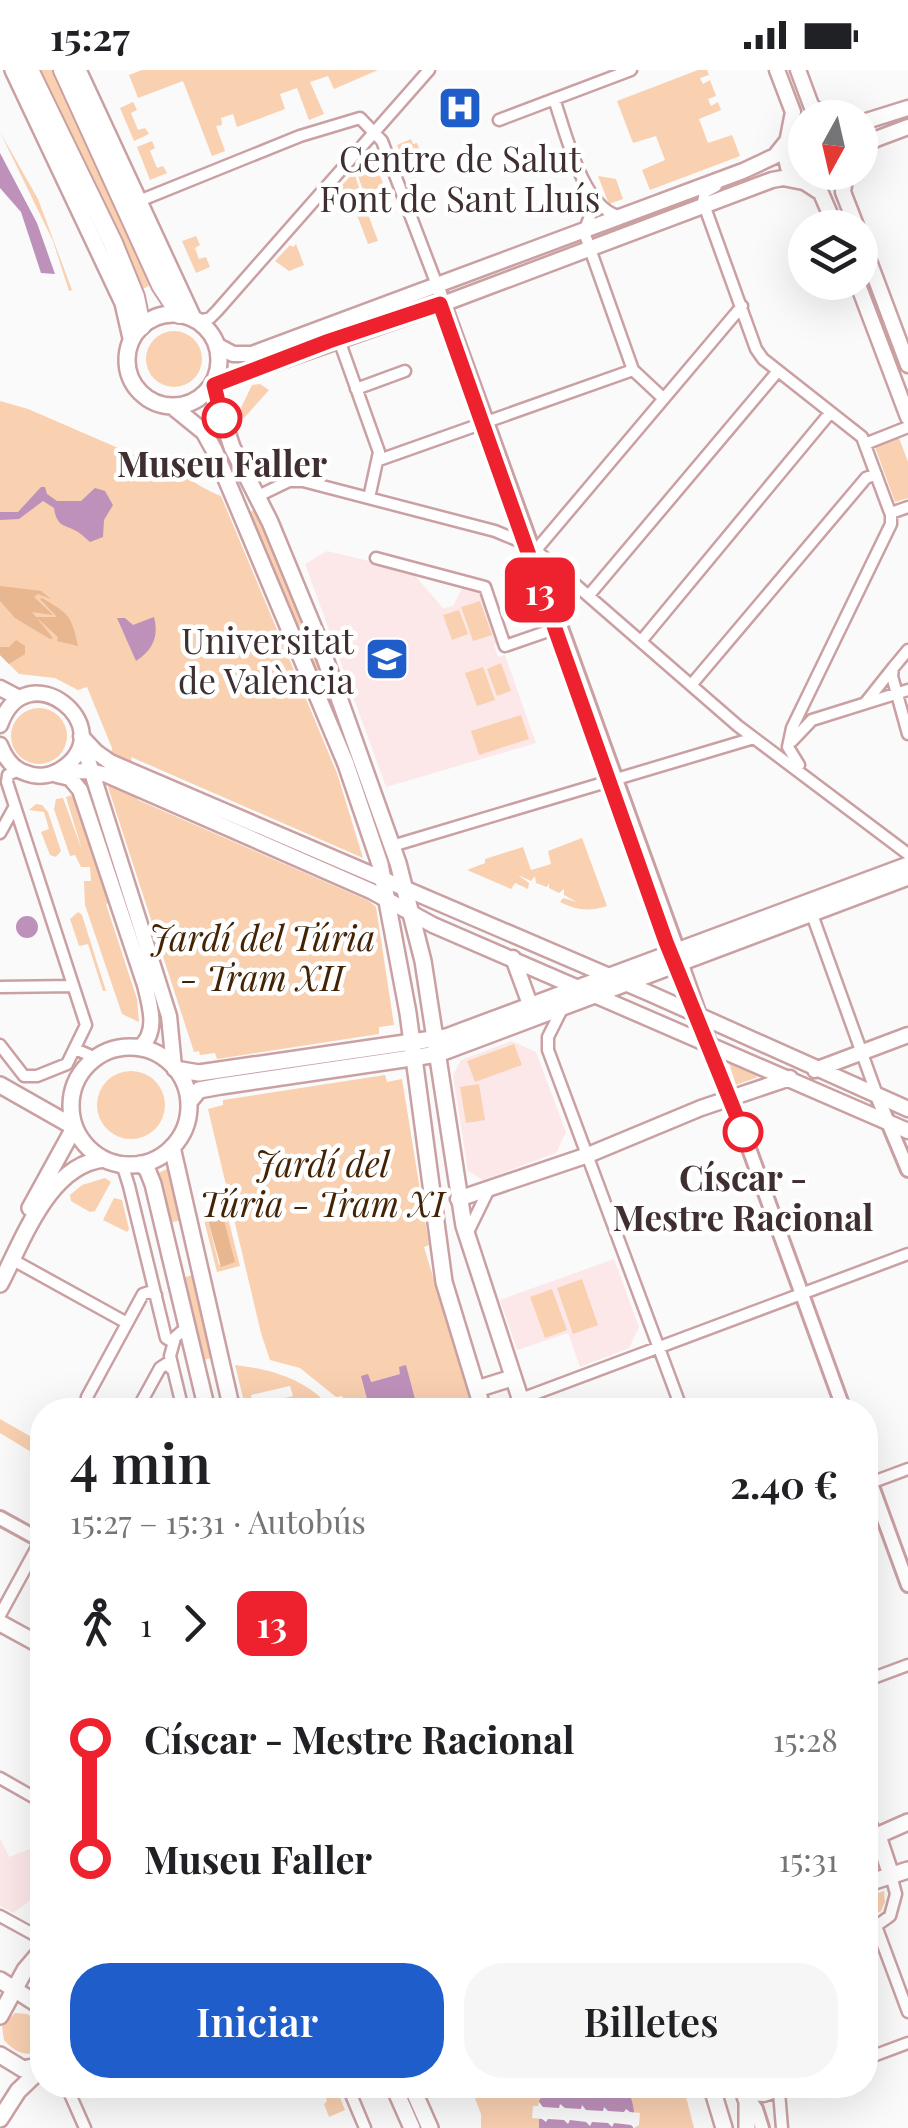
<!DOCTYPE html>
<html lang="es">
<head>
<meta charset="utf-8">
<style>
  body { margin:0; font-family:"Playfair Display",serif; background:#f6f6f6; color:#202124; height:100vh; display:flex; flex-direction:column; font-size:38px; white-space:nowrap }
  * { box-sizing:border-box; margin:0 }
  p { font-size:32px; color:#757577 }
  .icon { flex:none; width:55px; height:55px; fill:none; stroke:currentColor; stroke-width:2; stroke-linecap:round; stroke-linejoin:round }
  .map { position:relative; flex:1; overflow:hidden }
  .details { position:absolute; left:30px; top:1328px; width:848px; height:700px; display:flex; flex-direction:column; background:#fff; border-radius:40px; box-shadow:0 10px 40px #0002 }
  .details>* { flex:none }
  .badge { padding:0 20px; border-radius:15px; font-size:35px; line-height:65px }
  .needle { width:65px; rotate:188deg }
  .tools { position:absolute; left:788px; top:30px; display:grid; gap:20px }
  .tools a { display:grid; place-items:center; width:90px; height:90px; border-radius:50%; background:#fff; box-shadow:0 10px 40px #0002; font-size:50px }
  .map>.badge { position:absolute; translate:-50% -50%; box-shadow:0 0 0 5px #fff }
  .legs { display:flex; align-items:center; gap:15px; height:110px; padding:0 40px; font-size:32px }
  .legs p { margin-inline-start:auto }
  .overview { display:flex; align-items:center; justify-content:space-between; height:170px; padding:0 40px }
  h1 { font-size:55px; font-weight:600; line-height:75px }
  .cta { display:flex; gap:20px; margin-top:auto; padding:20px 40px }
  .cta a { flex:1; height:115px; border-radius:40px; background:#1f5eca; color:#fff; font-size:40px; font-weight:600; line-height:115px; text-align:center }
  .cta a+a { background:#f6f6f6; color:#202124 }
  ul { padding:0 40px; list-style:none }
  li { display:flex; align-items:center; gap:35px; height:120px; font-size:38px }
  li i { display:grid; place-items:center; width:15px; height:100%; margin:0 12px; background:currentColor }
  li i::after { content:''; width:25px; height:25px; margin:-12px; border:8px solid; border-radius:50%; background:#fff }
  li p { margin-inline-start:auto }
  li:first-child i { background:linear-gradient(#0000 50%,currentColor 0) }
  li:last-child i { background:linear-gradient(currentColor 50%,#0000 0) }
  .status { display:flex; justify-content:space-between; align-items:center; height:70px; padding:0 50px; background:#fff; direction:ltr }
  .status svg { height:28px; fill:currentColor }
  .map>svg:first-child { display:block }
  .built { fill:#fde8e9 }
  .green { fill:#f9d0b0; fill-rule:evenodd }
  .forest { fill:#e8b68f }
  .water { fill:#be91ba }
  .pier { fill:#fafafa }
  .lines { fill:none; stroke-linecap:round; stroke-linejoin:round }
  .minor-casing { stroke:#caa0a3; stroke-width:15 }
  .tertiary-casing { stroke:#caa0a3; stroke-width:18 }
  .secondary-casing { stroke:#caa0a3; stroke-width:19 }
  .primary-casing { stroke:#caa0a3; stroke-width:20 }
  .trunk-casing { stroke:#caa0a3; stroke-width:22 }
  .minor { stroke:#fff; stroke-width:10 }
  .tertiary { stroke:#fff; stroke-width:12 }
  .secondary { stroke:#fff; stroke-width:14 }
  .primary { stroke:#fff; stroke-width:15 }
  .trunk { stroke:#fff; stroke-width:18 }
  .line-1-casing { stroke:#fff; stroke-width:22 }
  .line-1 { stroke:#ed222e; stroke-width:15 }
  .stop-1-dot { fill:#fff; stroke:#ed222e; stroke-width:5 }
  .labels { text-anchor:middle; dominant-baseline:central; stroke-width:9; stroke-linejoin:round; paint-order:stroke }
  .poi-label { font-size:35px; fill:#3f2f30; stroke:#fff }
  .stop-label { font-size:35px; font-weight:bold; fill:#3f2f30; stroke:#fff }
  .park-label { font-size:35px; font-style:italic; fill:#432303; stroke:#fff }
</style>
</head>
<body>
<div class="status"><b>15:27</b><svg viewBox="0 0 49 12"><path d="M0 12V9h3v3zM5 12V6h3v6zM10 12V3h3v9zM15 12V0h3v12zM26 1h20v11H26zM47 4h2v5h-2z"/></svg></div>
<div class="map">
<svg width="908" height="2058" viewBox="0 0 908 2058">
  <rect width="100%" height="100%" fill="#fafafa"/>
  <path class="built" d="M327,481L411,501L443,538L453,536L463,516L481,521L500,573L494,575L498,587L505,585L536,673L386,717L305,494Z
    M512,971L536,982L566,1062L556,1083L483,1110L468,1101L453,1005L461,990Z
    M614,1189L639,1257L629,1278L580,1297L568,1263L517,1280L500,1230Z
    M0,1768L9,1787L30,1779L42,1786V1822L13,1843L0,1836Z"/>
  <path class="green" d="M35,0H56L154,213L141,220L97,116Z
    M142,0H378L334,19L328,6L310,12L324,44L309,50L297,18L280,24L285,39L237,57L233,44L221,48L222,55L216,56L225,81L212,86L183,11L138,28L129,5Z
    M698,0H707L709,5L700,8L703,14L710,10L716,26L708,29L711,36L718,32L721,40L699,49L708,73L732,65L740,86L650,120L642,100L665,90L656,66L633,73L617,31Z
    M133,32L137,40L131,43L138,60L145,58L149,64L134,71L120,38Z
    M805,58V102L832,103C809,112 790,98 793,73Z
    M0,62L38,129L72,220L69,221L53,171Z
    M411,69L413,74L417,73L423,88L405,95L397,75Z
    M152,71L155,78L150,81L157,98L163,96L167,103L150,110L137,77Z
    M371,82L384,116L364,123L356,100Z
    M354,102L359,118L350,121L353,128L328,137L325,134Z
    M598,106L616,109L623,129L609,134Z
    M700,123L697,131L626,160L623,151Z
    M362,128L378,171L368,174L352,132Z
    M196,166L200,175L195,178L199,189L206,187L210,197L196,203L182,171Z
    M296,174L304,195L289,201L275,191L290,175L293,177Z
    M146 289a28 28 0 1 1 56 0a28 28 0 1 1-56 0Z
    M260,314L269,320L244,348L239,342L252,315Z
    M0,331L28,339L139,387C171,390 191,415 221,426L337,703L363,788L131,687L138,730L369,831L376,837L394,955L379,957V964L217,989L215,983L200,985L199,981L194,982L108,717L112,678L87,617L78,620L55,608L19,604L0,585Z
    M899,368L908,392V428L895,432L875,377Z
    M255,440L321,588L371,732L249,442Z
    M480,531L492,565L473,571L461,537Z
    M459,540L468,564L452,570L443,545Z
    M501,593L511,621L497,626L487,599Z
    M483,597L495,630L477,636L465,603Z
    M11 666a28 28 0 1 1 56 0a28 28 0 1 1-56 0Z
    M521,645L529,669L479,685L471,661Z
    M75,724L111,832L106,834L137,929L139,952L122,944L85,835L84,811H91L90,797H81L75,785L70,786L54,739L56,729L63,728L82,780L66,727Z
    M36,734L42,735L48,742L61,781L56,787L50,785L41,762L49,759L44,742L29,740Z
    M582,768L607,836C588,842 577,840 560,832L563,828L577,832L564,825V819L559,823L549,818V813L547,817L536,813L535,806L531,811L518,805L529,813L528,819L515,813L511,819L467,800L485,793V789L523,777L531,800L551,794L548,781Z
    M78,842L82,845L106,921H103L88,874L79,876L70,849Z
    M514,974L522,995L475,1012L467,991Z
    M729,993L747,999L758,1007L736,1015Z
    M97 1035a34 34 0 1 1 68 0a34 34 0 1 1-68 0Z
    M385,1005L387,1012L402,1009L429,1175L424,1177L473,1340H418L406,1296L400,1304L370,1312L362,1306L370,1340H350L342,1326L336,1327L300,1298L270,1290L261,1263L208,1039L223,1035V1030Z
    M479,1014L485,1050L466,1053L460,1017Z
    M170,1097L182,1150L169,1153L157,1104Z
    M105,1108L111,1112L95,1141L90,1142L71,1131L70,1125L82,1115Z
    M114,1128L122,1130L129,1159L127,1162L103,1150Z
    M225,1136L240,1196L217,1202L202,1142ZM220,1142L234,1191L219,1195L207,1147Z
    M196,1204L216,1287L202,1290L182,1208Z
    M582,1209L598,1255L573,1264L557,1218Z
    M552,1219L567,1260L545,1268L530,1227Z
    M235,1295C270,1299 305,1309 328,1335L309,1340H253L251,1335L245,1336ZM290,1316L293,1326L253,1336L251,1325Z
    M0,1349L42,1373L41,1388L0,1363Z
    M884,1821L885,1832L881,1841L865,1848V1828Z
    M15,1943L27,1944L42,1953V1979C29,1989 14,1982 4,1970L2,1956Z
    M470,2015H683L694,2058H481V2044Z
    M336,2017L345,2040L329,2047L324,2034L327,2031L324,2023Z"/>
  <path class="forest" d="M0,516L41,521L51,529L38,524L34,527L53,545L32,542L53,568L50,569L15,548L0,531Z
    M42,528C68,544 71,543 78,576L57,571L58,567L36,547H57L40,529Z
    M16,570L25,576V584L9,594L0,585V577H9Z
    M222,1143L235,1192L221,1197L207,1147Z"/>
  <path class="water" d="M0,83L37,153L55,204L41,203L21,142L0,118Z
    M41,417H45L47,424L57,431H81L95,418L105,421L113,435L104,450L103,467L90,472C86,469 83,465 78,462C65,454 57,458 54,438L43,431L19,449L0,450V442H18Z
    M154,547C159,566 153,580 136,591L117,548H125L133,555Z
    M16 857a11 11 0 1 1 22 0a11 11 0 1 1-22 0Z
    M406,1295L418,1340H370L361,1306L368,1304L371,1312L400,1304L399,1297Z
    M548,2015H625C633,2030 636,2041 633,2058H539V2031Z"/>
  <path class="pier" d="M539,2032L543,2037L559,2038L560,2034L565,2038L581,2039L582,2035L586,2040L603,2041L604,2037L608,2041L624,2042L626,2039L630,2042L640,2043L639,2055L634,2058L631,2055L614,2053L612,2057L608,2053L592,2052L590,2056L586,2052L570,2050L568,2054L564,2050L548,2049L546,2052L542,2049L532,2048L533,2036H538Z"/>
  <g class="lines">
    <defs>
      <path id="minor" d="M554,29C566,63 582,136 618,146
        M499,50L631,0
        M716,116L705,122L703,132L756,279L763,289L862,367L891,445V454L792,658L788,677L799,695
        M590,126V146L584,162L633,300L663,328
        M139,131L300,66L360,48L382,71L437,215
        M344,250L339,258V270L379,382L369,428
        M197,251L210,248L217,241L429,0
        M356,319L405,301
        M865,374L908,357
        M379,390L633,300
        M256,427L289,411H303L495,461L531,476L738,656L908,784
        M891,443L908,437
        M536,480L742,236
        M376,488L485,517L505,576L560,557
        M590,524L778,301
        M642,570L830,343
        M908,580L893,598L892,606L908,664
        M692,614L866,408L876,404
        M866,632L893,598
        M792,671L812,650L908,620
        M18,700L8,705L7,712L86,955L67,994L37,1006H24
        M0,763L15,736
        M392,776L754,668
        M810,839L877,1025
        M681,889L731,1029
        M0,917L73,916
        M562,939L548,967V980L682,1340
        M0,975L24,1006
        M75,979L96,988
        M117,1094L124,1100L129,1116L166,1268L171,1271L181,1262L189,1264
        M467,1164L488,1121
        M13,1190L127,1253
        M175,1268L170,1286L183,1340
        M521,1329L908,1184
        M85,1340L87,1327L143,1224L149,1222L156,1225
        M137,1340L160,1298L166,1294L173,1300
        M865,1415L908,1399
        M0,1545L42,1468
        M865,1611L908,1595
        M0,1708L42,1732
        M865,1744L878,1766
        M0,1846L42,1869
        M876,1856L908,1942
        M865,1857L876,1856L890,1846L896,1824L891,1805
        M865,1989L908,1973
        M66,2015L85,2058
        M347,2015L365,2058
        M779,2022L782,2058
        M745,2025L764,2026L797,2015"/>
      <path id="tertiary" d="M437,215L678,881
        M877,1026L908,1100
        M731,1029L844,1340
        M865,1397L908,1515
        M0,1448L42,1471
        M746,2025L756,2039L762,2058"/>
      <path id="secondary" d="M777,0L793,42L785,83L788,97L798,108L821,123L836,158
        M798,0L811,35L824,48
        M860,53L908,38
        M860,79L876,69L908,57
        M846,102L843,122L857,158
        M860,167L908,295
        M857,212L908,347
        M218,276L233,284H252L743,101L775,86L787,71
        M213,315L440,235L772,110L783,108L803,112
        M0,618L19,628
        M0,655C26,580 122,657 63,698C52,706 38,708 26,703C12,699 5,688 0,675
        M81,666L96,682L110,692L651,924L908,1039
        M82,671L169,946L174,997
        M58,702L90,701L107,705L371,821L433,855L908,1061
        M57,705L70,708L80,720L145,915C150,936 159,963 139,978
        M513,888L531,937L536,941
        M815,1000L908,965
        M458,1129L588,1085L701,1038L790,1008"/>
      <path id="primary" d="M13,0L123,233L131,268
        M78,0L193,248
        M127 290a46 46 0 1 1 92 0a46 46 0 1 1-92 0Z
        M212,317L232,377L270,452L317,566L398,793L423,891L464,1156L524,1340
        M172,336L204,362L214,380L346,694L380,794L408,943L444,1212L483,1340
        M71 1036a59 59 0 1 1 118 0a59 59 0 1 1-118 0Z
        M175,999L199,1003L446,967L908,795
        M0,1015L74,1057
        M189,1032L199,1020L221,1016L438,984L908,807
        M172,1077L232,1340
        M140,1094L147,1099L153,1114L207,1340
        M30,1138L74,1058
        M0,1214C23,1171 48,1095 104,1089
        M477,1319L512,1308
        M0,1553L42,1576
        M878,1766L891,1805
        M865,1771L908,1752
        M865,1814L908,1800
        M0,1910L42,1937
        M0,1946L25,1900L42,1880
        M0,1985L23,1999L42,1995
        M393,2015L412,2058
        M411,2015L430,2058
        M711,2015L724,2058
        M741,2015L747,2032V2058
        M0,2049L18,2021L42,1998"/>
      <path id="trunk" d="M63,0L161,215L180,244
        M30,2L113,173L135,227L141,256"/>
    </defs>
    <use href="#minor" class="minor-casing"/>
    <use href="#tertiary" class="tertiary-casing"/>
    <use href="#secondary" class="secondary-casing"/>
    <use href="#primary" class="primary-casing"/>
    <use href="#trunk" class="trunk-casing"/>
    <use href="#minor" class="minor"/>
    <use href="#tertiary" class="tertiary"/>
    <use href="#secondary" class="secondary"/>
    <use href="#primary" class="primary"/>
    <use href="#trunk" class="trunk"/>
  </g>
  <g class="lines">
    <defs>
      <path id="line-1" d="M222,348L214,315L329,271L440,234L666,872L743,1062"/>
    </defs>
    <use href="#line-1" class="line-1-casing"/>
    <use href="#line-1" class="line-1"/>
  </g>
  <defs>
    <symbol id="hospital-square" viewBox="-11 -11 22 22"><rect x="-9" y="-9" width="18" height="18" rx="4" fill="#1f5eca" stroke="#fff"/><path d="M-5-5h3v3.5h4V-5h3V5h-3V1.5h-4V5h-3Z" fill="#fff"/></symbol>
    <symbol id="university-square" viewBox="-11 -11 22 22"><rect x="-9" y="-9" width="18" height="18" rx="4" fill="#1f5eca" stroke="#fff"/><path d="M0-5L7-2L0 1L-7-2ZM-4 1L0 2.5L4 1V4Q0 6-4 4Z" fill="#fff"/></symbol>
  </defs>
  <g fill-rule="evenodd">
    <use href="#hospital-square" x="435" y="13" width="50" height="50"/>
    <use href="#university-square" x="362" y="564" width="50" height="50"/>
  </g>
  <g class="stop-1-dot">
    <circle cx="222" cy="348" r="18"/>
    <circle cx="743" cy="1062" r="18"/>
  </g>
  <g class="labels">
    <g class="poi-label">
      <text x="460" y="87">Centre de Salut<tspan x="460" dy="40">Font de Sant Lluís</tspan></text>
      <text x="354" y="569" text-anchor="end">Universitat<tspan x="354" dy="40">de València</tspan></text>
    </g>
    <g class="stop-label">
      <text x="222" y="392">Museu Faller</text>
      <text x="743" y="1106">Císcar -<tspan x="743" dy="40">Mestre Racional</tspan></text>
    </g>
    <g class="park-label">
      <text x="262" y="866">Jardí del Túria<tspan x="262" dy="40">- Tram XII</tspan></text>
      <text x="322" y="1092">Jardí del<tspan x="322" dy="40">Túria - Tram XI</tspan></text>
    </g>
  </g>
</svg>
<div class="tools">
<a><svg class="needle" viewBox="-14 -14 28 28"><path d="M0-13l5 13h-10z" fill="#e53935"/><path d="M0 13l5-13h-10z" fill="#757577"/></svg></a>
<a><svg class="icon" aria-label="layers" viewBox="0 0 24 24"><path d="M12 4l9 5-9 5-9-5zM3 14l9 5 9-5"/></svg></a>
</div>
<b class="badge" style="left:540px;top:520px;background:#ed222e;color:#fff">13</b>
<section class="details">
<div class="overview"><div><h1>4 min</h1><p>15:27 – 15:31 · Autobús</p></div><b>2.40 €</b></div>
<div class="legs"><svg class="icon" aria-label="walk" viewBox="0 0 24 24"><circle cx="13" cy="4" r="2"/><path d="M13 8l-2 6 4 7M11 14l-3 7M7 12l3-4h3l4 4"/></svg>1<svg class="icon" aria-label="forward" viewBox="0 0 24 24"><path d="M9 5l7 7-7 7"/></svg><b class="badge" style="background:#ed222e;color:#fff">13</b></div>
<ul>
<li><i style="color:#ed222e"></i><b>Císcar - Mestre Racional</b><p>15:28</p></li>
<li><i style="color:#ed222e"></i><b>Museu Faller</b><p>15:31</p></li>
</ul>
<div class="cta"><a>Iniciar</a><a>Billetes</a></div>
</section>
</div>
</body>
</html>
